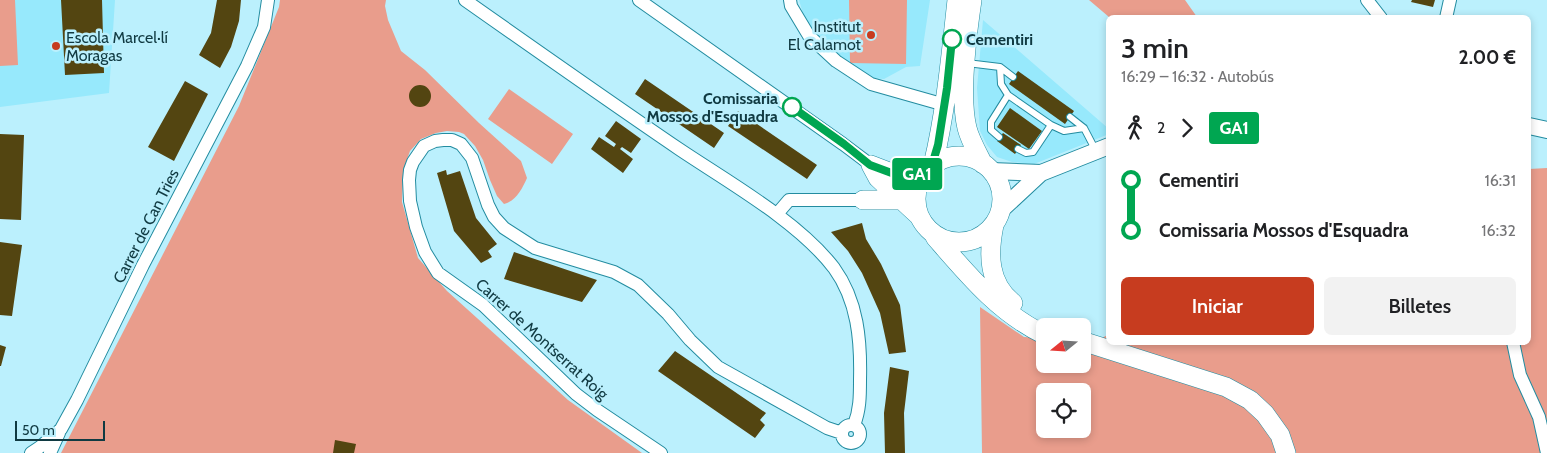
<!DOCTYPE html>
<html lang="es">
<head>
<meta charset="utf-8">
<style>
  body { margin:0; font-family:Cabin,sans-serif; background:#f2f2f2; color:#202124; height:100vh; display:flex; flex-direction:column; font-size:19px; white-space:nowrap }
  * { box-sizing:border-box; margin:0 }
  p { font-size:16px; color:#757577 }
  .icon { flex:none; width:28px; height:28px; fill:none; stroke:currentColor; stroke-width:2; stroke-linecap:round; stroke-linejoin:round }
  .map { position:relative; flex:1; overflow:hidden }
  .sheet { position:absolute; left:1106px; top:15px; width:425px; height:330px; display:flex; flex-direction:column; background:#fff; border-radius:8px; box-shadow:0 2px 8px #0003 }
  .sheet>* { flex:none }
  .badge { padding:0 10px; border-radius:4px; font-size:18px; line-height:32px }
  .needle { width:32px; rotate:252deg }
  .tools { position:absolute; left:1036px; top:318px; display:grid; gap:10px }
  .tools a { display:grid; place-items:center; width:55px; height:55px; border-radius:8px; background:#fff; box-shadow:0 2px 8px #0003; font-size:25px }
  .scale { position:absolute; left:15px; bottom:12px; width:90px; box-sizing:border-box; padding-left:5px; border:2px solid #103a42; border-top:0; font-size:14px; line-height:18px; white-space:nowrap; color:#103a42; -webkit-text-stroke:4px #bbf0fd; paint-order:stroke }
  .map>.badge { position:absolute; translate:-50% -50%; box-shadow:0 0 0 2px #fff }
  .legs { display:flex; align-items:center; gap:8px; height:55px; padding:0 15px; font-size:16px }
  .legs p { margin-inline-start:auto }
  .overview { display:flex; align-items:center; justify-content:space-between; height:85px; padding:0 15px }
  h1 { font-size:28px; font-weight:600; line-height:38px }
  .action { display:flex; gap:10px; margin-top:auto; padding:10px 15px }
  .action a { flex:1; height:58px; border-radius:8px; background:#c73c1f; color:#fff; font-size:20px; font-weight:600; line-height:58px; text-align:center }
  .action a+a { background:#f2f2f2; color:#202124 }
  ul { padding:0 15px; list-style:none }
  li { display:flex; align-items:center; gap:18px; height:50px; font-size:19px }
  li i { display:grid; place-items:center; width:8px; height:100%; margin:0 6px; background:currentColor }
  li i::after { content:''; width:12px; height:12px; margin:-6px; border:4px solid; border-radius:50%; background:#fff }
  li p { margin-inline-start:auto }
  li:first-child i { background:linear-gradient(#0000 50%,currentColor 0) }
  li:last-child i { background:linear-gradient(currentColor 50%,#0000 0) }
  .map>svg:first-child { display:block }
  .built { fill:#97e9fc }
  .green { fill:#e99d8c; fill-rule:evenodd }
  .building { fill:#534511 }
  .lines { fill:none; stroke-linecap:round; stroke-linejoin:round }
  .service-casing { stroke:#238ca0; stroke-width:8 }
  .minor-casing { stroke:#238ca0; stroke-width:14 }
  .tertiary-casing { stroke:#238ca0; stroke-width:18 }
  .secondary-casing { stroke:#238ca0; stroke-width:20 }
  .service { stroke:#fff; stroke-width:6 }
  .minor { stroke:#fff; stroke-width:12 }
  .tertiary { stroke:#fff; stroke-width:16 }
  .secondary { stroke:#fff; stroke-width:19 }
  .line-1-casing { stroke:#fff; stroke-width:11 }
  .line-1 { stroke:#00a651; stroke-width:8 }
  .poi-dot { fill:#c73c1f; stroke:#bbf0fd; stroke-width:2 }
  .stop-1-dot { fill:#fff; stroke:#00a651; stroke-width:2.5 }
  .labels { text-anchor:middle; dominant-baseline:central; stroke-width:5; stroke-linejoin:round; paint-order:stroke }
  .poi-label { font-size:16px; fill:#103a42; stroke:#bbf0fd; text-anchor:end }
  .stop-label { font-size:16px; font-weight:bold; fill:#103a42; stroke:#bbf0fd; text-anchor:start }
  .street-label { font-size:16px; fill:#103a42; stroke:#bbf0fd }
</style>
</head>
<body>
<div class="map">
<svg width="1547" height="453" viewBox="0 0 1547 453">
  <rect width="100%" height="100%" fill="#bbf0fd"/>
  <path class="built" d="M0,0H115L109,93L0,107Z
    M799,0H930L920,66L906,67L884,79L871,78L832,54L804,17Z
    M983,20L1109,129V134L1034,164L1012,162L997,157L987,145L980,131L977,88Z"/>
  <path class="green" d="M0,0H15L18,65L0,66Z
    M280,0H386L385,6L388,20L401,51L425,70L479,123L521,161L527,178C522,189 516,201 504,204L497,196L490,180L483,160L475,146L464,134L459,132L447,131L436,133L421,139L410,151L403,171L402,202L418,258L447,291L568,400L642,453H61L239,106L279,7Z
    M849,0H907L906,64L850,63Z
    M1089,0H1185L1197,17H1109Z
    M509,89L573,134L552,164L488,119Z
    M1547,168V453H982L980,307L1024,337L1045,338V364H1082L1083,340L1097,341L1109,334V342H1529V169ZM1045,391H1082V429H1045Z"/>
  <path class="building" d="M61,0H102L104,73L65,75Z
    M217,0H241L239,21L231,47L220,68L199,55L211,33Z
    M1412,0H1435L1433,7L1411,2Z
    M1018,71L1074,111L1065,124L1009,84Z
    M645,79L724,133L714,148L635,94Z
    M185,81L208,94L174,161L148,147Z
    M409 96a11 11 0 1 1 22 0a11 11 0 1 1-22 0Z
    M1010,108L1042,131L1029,149L997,127Z
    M738,111L817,165L807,179L728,126Z
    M616,121L641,139L631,153L622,147L620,149L633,159L623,173L591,149L599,137L614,147L616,144L605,136Z
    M1003,133L1021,145L1015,154L997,141Z
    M0,134L24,135L21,220L0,219Z
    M446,170L447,175L460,171L476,218L497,244L488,251L492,257L481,263L454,231L437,173Z
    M862,223L866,239L881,264L900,305L906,352L889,354L880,313L862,273L848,251L831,232Z
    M0,242L22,245L12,316L0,315Z
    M514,252L597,280L582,302L504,279Z
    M0,345L6,347L1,366H0Z
    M675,351L766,413L760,420L765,425L755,438L658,371Z
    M890,367L909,371L904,413L905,453H885L884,413Z
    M335,440L356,444L354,453H333Z"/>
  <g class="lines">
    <defs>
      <path id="service" d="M967,63L1000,67L1013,77
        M1000,67L1001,84L1008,95
        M1070,117L1084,128L1096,151
        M1051,125L1064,131L1084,128
        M999,137L991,130V122L1008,95L1051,125L1033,152L1026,153L1018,149"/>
      <path id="minor" d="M465,0C536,50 607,100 679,149C728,182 798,221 834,268C858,301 861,341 860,380C860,396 860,410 854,425
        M639,0L843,144L871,165
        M790,0L791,6L809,36L836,61L871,84L945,105
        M1367,0L1381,18
        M1446,18L1450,0
        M777,214L789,200H863
        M1513,342L1520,375L1539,417L1547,453
        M842 434a9 9 0 1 1 18 0a9 9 0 1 1-18 0Z
        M31,453L40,447L61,429L77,400L143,265L247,66L264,27L268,0
        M50,453L59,433
        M661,453L597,410L576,394L483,305L438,273L425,252L416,227L410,201L409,180L410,170L413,162L424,146L435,141L443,140H452L461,144L472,158L488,205L494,217L504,228L535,248L614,272L638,285L668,314L690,340L718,367L827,428L842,433"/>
      <path id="tertiary" d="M1529,126L1547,130
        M991,171L1041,173
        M1000,211L1041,173L1109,146"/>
      <path id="secondary" d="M972,0C967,34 959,95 967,128C970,140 977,152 983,164
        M916 199a43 43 0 1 1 86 0a43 43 0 1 1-86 0Z
        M871,165L878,178L918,215
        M871,165L897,175L924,173
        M933,165C946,111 951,55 957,0
        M863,200H901
        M994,225C988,254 988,283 1013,303
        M935,237C968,275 999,313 1045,335
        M1082,341L1226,387L1250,400L1265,414L1280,435L1286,453"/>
    </defs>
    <use href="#service" class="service-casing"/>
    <use href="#minor" class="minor-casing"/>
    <use href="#tertiary" class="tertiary-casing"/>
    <use href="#secondary" class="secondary-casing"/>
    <use href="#service" class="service"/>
    <use href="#minor" class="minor"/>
    <use href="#tertiary" class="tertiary"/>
    <use href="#secondary" class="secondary"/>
  </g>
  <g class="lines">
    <defs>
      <path id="line-1" d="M792,107L844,144L870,165L897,175L924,173L932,165L938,145L947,88L952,39"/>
    </defs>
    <use href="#line-1" class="line-1-casing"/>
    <use href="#line-1" class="line-1"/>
  </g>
  <g class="poi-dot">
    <circle cx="871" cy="35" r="5"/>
    <circle cx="56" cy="46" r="5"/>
  </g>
  <g class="stop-1-dot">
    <circle cx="952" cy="39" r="9"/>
    <circle cx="792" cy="107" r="9"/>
  </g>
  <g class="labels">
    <g class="poi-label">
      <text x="861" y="26">Institut<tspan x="861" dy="18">El Calamot</tspan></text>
      <text x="66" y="37" text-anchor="start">Escola Marcel·lí<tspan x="66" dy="18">Moragas</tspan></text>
    </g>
    <g class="stop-label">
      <text x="966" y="39">Cementiri</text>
      <text x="778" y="98" text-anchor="end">Comissaria<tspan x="778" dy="18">Mossos d'Esquadra</tspan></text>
    </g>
    <g class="street-label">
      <text transform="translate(146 226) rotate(-63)">Carrer de Can Tries</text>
      <text transform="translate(542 339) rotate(42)">Carrer de Montserrat Roig</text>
    </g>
  </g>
</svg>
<div class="tools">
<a><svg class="needle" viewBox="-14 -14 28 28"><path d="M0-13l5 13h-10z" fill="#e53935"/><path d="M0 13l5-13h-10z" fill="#757577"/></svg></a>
<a><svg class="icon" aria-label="locate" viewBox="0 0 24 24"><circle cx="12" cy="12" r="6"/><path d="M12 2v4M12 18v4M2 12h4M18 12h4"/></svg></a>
</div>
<div class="scale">50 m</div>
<b class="badge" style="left:917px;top:174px;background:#00a651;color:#fff">GA1</b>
<section class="sheet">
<div class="overview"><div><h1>3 min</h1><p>16:29 – 16:32 · Autobús</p></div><b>2.00 €</b></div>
<div class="legs"><svg class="icon" aria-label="walk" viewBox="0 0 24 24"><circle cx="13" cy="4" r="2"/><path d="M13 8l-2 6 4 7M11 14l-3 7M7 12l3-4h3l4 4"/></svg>2<svg class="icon" aria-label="forward" viewBox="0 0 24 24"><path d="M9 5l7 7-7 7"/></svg><b class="badge" style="background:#00a651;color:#fff">GA1</b></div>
<ul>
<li><i style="color:#00a651"></i><b>Cementiri</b><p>16:31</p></li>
<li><i style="color:#00a651"></i><b>Comissaria Mossos d'Esquadra</b><p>16:32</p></li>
</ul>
<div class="action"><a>Iniciar</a><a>Billetes</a></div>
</section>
</div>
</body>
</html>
